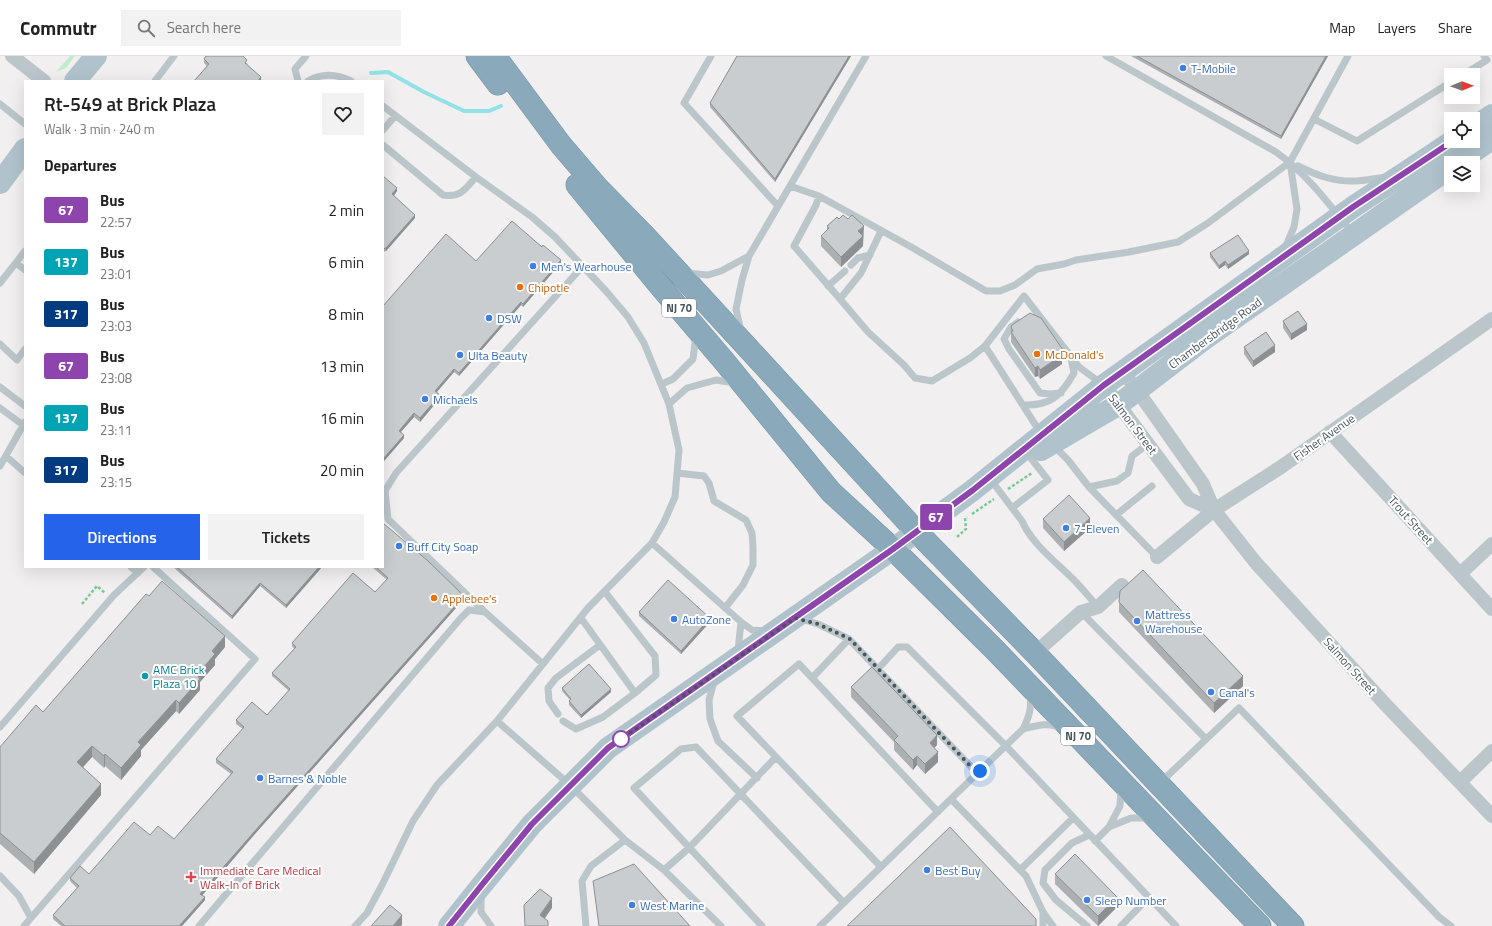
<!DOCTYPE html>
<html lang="en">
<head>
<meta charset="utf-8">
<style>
  body { margin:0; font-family:"Titillium Web",sans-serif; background:#f2f2f2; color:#222; height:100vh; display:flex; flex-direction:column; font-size:15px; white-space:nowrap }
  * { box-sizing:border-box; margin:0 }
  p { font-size:13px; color:#767676 }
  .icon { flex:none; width:22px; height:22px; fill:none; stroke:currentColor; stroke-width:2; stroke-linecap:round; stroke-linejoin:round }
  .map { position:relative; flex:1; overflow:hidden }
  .sheet { position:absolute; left:24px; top:24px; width:360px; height:488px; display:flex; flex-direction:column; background:#fff; border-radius:0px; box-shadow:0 4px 16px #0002 }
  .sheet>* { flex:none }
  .badge { padding:0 8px; border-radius:3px; font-size:14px; line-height:26px }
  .needle { width:26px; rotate:89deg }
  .controls { position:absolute; left:1444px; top:12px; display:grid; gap:8px }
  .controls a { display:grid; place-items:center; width:36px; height:36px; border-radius:0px; background:#fff; box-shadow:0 4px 16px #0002; font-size:20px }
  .you { position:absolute; width:20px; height:20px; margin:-10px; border:3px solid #fff; border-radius:50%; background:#1a73e8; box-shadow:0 0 0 6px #1a73e833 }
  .map>.badge { position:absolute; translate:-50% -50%; box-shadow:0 0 0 2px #fff }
  h2 { padding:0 20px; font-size:15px; line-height:36px }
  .round { display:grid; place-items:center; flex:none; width:42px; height:42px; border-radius:0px; background:#f2f2f2 }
  .head { display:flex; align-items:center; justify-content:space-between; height:68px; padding:0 20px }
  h1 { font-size:19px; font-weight:600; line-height:30px }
  .button { display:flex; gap:8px; margin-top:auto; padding:8px 20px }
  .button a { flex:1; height:46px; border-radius:0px; background:#2563eb; color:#fff; font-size:16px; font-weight:600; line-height:46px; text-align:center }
  .button a+a { background:#f2f2f2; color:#222 }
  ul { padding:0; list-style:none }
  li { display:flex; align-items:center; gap:12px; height:52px; padding:0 20px }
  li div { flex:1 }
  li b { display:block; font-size:15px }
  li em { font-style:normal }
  li .badge { min-width:44px; font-weight:700; text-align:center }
  header { display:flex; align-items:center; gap:24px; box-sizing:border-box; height:56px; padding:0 20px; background:#fff; border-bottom:1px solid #e0e0e0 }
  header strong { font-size:19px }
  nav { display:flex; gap:22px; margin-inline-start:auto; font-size:14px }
  .search { width:280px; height:36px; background:#f2f2f2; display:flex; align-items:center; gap:10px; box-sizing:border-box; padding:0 14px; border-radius:0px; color:#767676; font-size:15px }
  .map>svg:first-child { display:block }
  .green { fill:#c0ecca }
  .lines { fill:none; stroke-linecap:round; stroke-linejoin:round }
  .stream { stroke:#90e2e7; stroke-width:4 }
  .highway-casing { stroke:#7594a7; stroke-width:23 }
  .path { stroke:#7ac895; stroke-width:2.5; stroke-dasharray:3 2; stroke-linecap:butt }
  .lane { stroke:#bbc6cb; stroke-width:7 }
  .street { stroke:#bbc6cb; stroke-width:14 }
  .primary { stroke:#b0c3cc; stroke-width:22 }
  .highway { stroke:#8aa9bb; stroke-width:22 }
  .wall { fill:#adb0b3 }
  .shaded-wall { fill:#8d9092 }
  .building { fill:#c9cdd0; stroke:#8d9092 }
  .line-casing { stroke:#fff; stroke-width:9 }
  .line { stroke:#8e44ad; stroke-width:6 }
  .walk { stroke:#48555b; stroke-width:4; stroke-dasharray:0 7.2 }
  .shop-dot { fill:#3f7fe0; stroke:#fff; stroke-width:1.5 }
  .food-dot { fill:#e8710a; stroke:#fff; stroke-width:1.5 }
  .culture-dot { fill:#0f9aa8; stroke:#fff; stroke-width:1.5 }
  .stop-dot { fill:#fff; stroke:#8e44ad; stroke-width:2 }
  .health-dot { fill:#e0444e; stroke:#fff; stroke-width:1.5 }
  .labels { text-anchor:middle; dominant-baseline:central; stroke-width:4; stroke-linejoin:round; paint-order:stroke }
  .shield { fill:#fff; stroke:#7f888c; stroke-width:1 }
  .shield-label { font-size:11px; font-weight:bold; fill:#48555b }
  .shop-label { font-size:12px; fill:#366cbe; stroke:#fff; text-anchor:start }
  .food-label { font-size:12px; fill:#c56008; stroke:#fff; text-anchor:start }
  .street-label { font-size:12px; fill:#48555b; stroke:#fff }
  .culture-label { font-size:12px; fill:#0d838f; stroke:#fff; text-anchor:start }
  .health-label { font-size:12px; fill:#be3a42; stroke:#fff; text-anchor:start }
</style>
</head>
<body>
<header>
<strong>Commutr</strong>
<div class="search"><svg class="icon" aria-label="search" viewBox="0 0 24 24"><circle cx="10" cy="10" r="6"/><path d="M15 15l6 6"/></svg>Search here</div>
<nav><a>Map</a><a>Layers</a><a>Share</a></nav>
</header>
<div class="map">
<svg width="1492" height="870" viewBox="0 0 1492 870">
  <rect width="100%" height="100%" fill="#f1efef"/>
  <path class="green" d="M70,0H75L66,12L56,16Z"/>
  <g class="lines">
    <path class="stream" d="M371,17L388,16L424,36L464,55H489L501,50"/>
    <defs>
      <path id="highway" d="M477,0L498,28
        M495,0L561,89L597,131L645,180L916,475L1035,597L1293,870
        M577,129L660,230L724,305L831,436L893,493L995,594L1260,870"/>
    </defs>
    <use href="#highway" class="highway-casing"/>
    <path class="path" d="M1008,433L1032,417
      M972,458L994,443
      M957,481L966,473L965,462L967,461
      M82,548L97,530L105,537"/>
    <path class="lane" d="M711,0L684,47L778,150
      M1106,0L1276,96C1307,118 1329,148 1353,178
      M1463,19L1487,4L1484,0
      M155,25L174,0
      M298,25L295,13L306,0
      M308,25C322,17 337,18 351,25
      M0,48L25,68
      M1314,63L1357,85L1451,26
      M383,74L395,60
      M383,89L443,139C461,142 465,133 476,121
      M1298,110C1316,119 1334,126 1355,125C1365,125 1376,122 1386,121
      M790,130L819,140L913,192L986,235H1000L1015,229L1037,213L1064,208L1076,204L1129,196L1178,186L1208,167L1290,106L1348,0
      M819,140L816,149L794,190L840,243L861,217L881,175
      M1285,192L1294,171L1297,153L1290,106
      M16,207L25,214
      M851,209L858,202L870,199
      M686,217L708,219L721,215L749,200
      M0,227L25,195
      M828,230L845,215
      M840,243L868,276L904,309L915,322L932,325L970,302L985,290
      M1018,266L1011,271L1004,283L1009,293L1040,337L1051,338L1061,337
      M741,275L736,253L742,224L749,200L866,0
      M0,288L17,304L25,293
      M662,328L673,323L693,303L696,279
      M0,331L25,350
      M669,348L687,332L716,324L735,327
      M1023,349C1050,350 1061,340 1074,317L1071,302
      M0,352L23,369
      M1040,376L985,290L1024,240L1079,311L1102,328
      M1053,389L1068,404L1089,431L1117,425L1128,417L1132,400L1148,388
      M6,400L25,417
      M0,410L25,366
      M677,417L704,420L709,427L714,445L746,464L752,477L753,491V509L743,529L725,552
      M991,424L1022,465C1032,488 1056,506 1073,523C1082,532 1090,542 1098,551
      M1089,431L1157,501
      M1012,452L1048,424L1030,401
      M1116,459L1152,430
      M652,487L741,566L752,574L767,575
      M131,511L138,517
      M485,556L388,463L385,435L396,417L582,211
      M1081,556L1205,682
      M581,562L635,637
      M801,563L818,568L849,583
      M738,595L741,566
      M878,613L898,591H907L1006,690L1176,870
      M812,622L849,583L977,717
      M714,625L709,644L710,663L718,685L757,722
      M1030,639C1032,652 1029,661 1023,673C1036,670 1047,666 1059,671
      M558,658L549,645L548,632L556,622L600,589
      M497,665L570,729L625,784L664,814L721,870
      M563,665L576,673L603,661L635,637L656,619L655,600L605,536
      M0,671L114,539L144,511
      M1161,726L1239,652L1439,861L1451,870
      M951,743L1026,820L1043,856V870
      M1109,771L1131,762H1151
      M1095,785L1109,771L1120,750L1121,731
      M881,811L737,660L799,608L938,756
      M664,814L689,792L776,701
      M1020,814L1073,762
      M0,820L19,840L31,862
      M481,839V856L491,870
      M1043,856L1053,870
      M24,870L255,603L153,511
      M199,870L460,563L469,554L485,556L543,608
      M355,870L367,857L382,829L413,765L437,729L497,665L588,552L652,487L664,466L675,441L679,394L669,348L644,287L628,261L606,235L555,181L532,161L476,121L383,50
      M586,870L582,825L591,810L625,784
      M762,870L634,732L681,693L696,691L844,847
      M820,870L1023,673
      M1087,870L1056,844L1043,827L1045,814L1072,787L1089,779
      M1121,870L1149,841"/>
    <path class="street" d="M12,0L44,25
      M1123,316L1137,334L1203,428L1214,454L1256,507L1385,648L1492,760
      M1104,329L1189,443L1214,454
      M1330,376L1492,553
      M1157,501L1214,454L1281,411L1492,263
      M1460,518L1492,488
      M1035,597L1081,556L1098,551L1122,529
      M1460,726L1492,695"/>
    <path class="primary" d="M75,25L96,0
      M1473,72L1492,59
      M1457,107L1492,83
      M0,127L25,93
      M1041,394L1118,349L1203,284L1451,111
      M449,870L481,830L532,768L608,692L893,493L973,434L1104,329L1353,151L1453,85"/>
    <use href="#highway" class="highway"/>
  </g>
  <path class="wall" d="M737,0H851L775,126L710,51V47Z
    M1131,0H1328L1281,83Z
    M204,3L247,7V8L261,24L260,25H194L207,10L204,7Z
    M383,120L397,135L394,140L415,162L386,195L383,196Z
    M839,163L864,180L863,181V190L841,211L821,190V180L827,175V170Z
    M1210,197L1249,198L1228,213L1225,209L1219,213L1210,201Z
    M476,205L561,207L523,251L521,249L459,320L454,316L437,336L440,342L420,366L414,361L401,376L404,382L384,405L383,404V250Z
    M1283,265L1307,274L1291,284L1283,272Z
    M1011,271L1063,304H1062V308L1040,323L1038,320L1035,321L1011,286Z
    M1244,291L1275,296L1253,311L1244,298Z
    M1043,463L1090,472L1064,495L1043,472Z
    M173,511H322L286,552L260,530L232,563Z
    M372,511H383L464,543L254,779L202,839L205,844L182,870H61L53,863V859L77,832L70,825V822L89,818L150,779L174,783L231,718L216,707V703L243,673L236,668V664L267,659L289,635L272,620V617L294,593L292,590V587L375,536L387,524Z
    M149,540L225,591L215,603V609L200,626V634L179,658L176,655L141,694V700L121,724L105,710L104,712L92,701L83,711L101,739L34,818L0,788V691L43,656Z
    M1119,546L1243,630L1214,657L1119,556Z
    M639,556L710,566L681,598L639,560Z
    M851,631L937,689L934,692L938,706L925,718L917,709L913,714L894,694V686L851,641Z
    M562,632L611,636L581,662L569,649V645L570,644L562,635Z
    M1055,818L1117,851L1098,870L1055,828Z"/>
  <path class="shaded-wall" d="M849,0H851L775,126V123Z
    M1326,0H1328L1281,83V80Z
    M261,21V24L260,25H258Z
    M397,132V135L392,141V138Z
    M415,159V162L386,195V192Z
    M864,170L863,190L841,211V201L858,175Z
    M1249,195V198L1228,213V209Z
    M561,204V207L523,251V248Z
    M1225,205V209L1219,213V210Z
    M521,246V249L459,320V317Z
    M1307,268V274L1291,284V278Z
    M1275,289V296L1253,311V305Z
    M1063,294V304H1062V308L1040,323V314Z
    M1038,310V320L1035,321V312Z
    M454,313V316L435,338V335Z
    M440,339V342L420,366V362Z
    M414,357V361L399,378V375Z
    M404,379V382L384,405V402Z
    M1090,462V472L1064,495V486Z
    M319,511H322L286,552V549Z
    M260,527V530L232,563V560Z
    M464,540V543L254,779L200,842V838L254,776Z
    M710,562V566L681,598V595Z
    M225,580V591L215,603V609L200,626V634L179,658V647L212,595Z
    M1243,620V630L1214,657V647Z
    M611,633V636L581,662V659Z
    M176,644V655L141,694V700L121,724V712L138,686Z
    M937,679V689L930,696V687Z
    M92,690V701L77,718V706Z
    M938,696V706L925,718V708Z
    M105,698V710L104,712V700Z
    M917,700V709L913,714V704Z
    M101,728V739L34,818V806Z
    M205,841V844L182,870H179Z
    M1117,841V851L1098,870V860Z
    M552,842V852L540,869V859Z
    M402,859V869L401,870H393Z"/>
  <path class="building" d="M206,0H243L247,4L245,7L261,21L258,25H194L209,8L204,3Z
    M737,0H849L775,123L710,47Z
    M1137,0H1326L1281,80Z
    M383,120L397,132L392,138L415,159L386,192L383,193Z
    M843,159L848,163L852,159L864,170L858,175L863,180L841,201L821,180L829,172L827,170L837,161L839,163Z
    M512,165L542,191L543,189L561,204L523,248L521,246L459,317L454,313L435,335L440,339L420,362L414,357L399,375L404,379L384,402L383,401V250L446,178L476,205Z
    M1238,179L1249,195L1228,209L1225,205L1219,210L1210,197Z
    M1298,255L1307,268L1291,278L1283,265Z
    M1030,257L1041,262L1063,294L1060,296L1062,299L1040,314L1038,310L1035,312L1011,276L1013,275L1011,271L1012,269Z
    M1266,276L1275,289L1253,305L1244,291Z
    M1069,439L1090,462L1064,486L1043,463Z
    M383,467L427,504L464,540L254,776L200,838L205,841L179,870H65L53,859L79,830L70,822L80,810L89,818L134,766L150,779L158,770L174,783L233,716L216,703L244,671L236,664L252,646L267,659L290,633L272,617L296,591L292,587L353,517L375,536L388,522L376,511H383Z
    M177,511H319L286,549L260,527L232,560Z
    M1143,514L1243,620L1214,647L1119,546L1120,535Z
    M668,524L710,562L681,595L639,556Z
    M162,525L225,580L212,595L215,598L197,619L200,623L179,647L176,644L138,686L141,689L121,712L105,698L104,700L92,690L77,706L101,728L34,806L0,777V691L36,649L43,656L146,538L149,540Z
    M589,608L611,633L581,659L569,645L571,643L562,632Z
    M872,611L937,679L930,687L938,696L925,708L917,700L913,704L894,684L898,680L851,631Z
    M950,771L1036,863V870H847Z
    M1075,798L1117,841L1098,860L1055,818Z
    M634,808L690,870H599L593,825Z
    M540,833L552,842L540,859L548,865V870H525L524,849Z
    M390,849L402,859L393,870H371Z"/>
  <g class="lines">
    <defs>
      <path id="line" d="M449,870L481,830L532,768L608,692L893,493L973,434L1104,329L1353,151L1453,85"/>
    </defs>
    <use href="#line" class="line-casing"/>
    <use href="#line" class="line"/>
    <path class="walk" d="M621,683L620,684L795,562L818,568L850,583L977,717L980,715"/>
  </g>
  <g class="shop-dot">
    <circle cx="1183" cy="12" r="4"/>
    <circle cx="533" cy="210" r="4"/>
    <circle cx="489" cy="262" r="4"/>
    <circle cx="460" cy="299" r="4"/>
    <circle cx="425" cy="343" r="4"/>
    <circle cx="1066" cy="472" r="4"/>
    <circle cx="399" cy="490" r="4"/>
    <circle cx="674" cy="563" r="4"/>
    <circle cx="1137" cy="565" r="4"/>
    <circle cx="1211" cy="636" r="4"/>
    <circle cx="260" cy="722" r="4"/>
    <circle cx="927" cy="814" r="4"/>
    <circle cx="1087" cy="844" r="4"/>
    <circle cx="632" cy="849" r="4"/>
  </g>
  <g class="food-dot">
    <circle cx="520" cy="231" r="4"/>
    <circle cx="1037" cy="298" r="4"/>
    <circle cx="434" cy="542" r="4"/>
  </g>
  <circle class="culture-dot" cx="145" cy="620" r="4"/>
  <circle class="stop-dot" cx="621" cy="683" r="8"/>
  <path class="health-dot" d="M189 815h4v4h4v4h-4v4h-4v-4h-4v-4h4z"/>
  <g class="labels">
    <g class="shield">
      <rect x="662" y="243" width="34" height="18" rx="3"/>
      <rect x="1061" y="671" width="34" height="18" rx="3"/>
    </g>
    <g class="shield-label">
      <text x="679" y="252">NJ 70</text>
      <text x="1078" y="680">NJ 70</text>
    </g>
    <g class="shop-label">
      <text x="1191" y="12">T-Mobile</text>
      <text x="541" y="210">Men's Wearhouse</text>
      <text x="497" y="262">DSW</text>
      <text x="468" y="299">Ulta Beauty</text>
      <text x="433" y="343">Michaels</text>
      <text x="1074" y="472">7-Eleven</text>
      <text x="407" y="490">Buff City Soap</text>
      <text x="1145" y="558">Mattress<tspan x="1145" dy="14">Warehouse</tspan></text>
      <text x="682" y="563">AutoZone</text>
      <text x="1219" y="636">Canal's</text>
      <text x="268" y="722">Barnes &amp; Noble</text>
      <text x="935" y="814">Best Buy</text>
      <text x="1095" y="844">Sleep Number</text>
      <text x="640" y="849">West Marine</text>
    </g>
    <g class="food-label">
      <text x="528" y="231">Chipotle</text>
      <text x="1045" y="298">McDonald's</text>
      <text x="442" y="542">Applebee's</text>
    </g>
    <g class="street-label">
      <text transform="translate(1215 277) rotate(-36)">Chambersbridge Road</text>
      <text transform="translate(1133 368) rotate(53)">Salmon Street</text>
      <text transform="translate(1324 381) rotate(-35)">Fisher Avenue</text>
      <text transform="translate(1411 464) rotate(48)">Trout Street</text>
      <text transform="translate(1350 610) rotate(48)">Salmon Street</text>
    </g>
    <g class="culture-label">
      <text x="153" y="613">AMC Brick<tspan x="153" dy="14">Plaza 10</tspan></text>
    </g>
    <g class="health-label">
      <text x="200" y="814">Immediate Care Medical<tspan x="200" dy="14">Walk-In of Brick</tspan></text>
    </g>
  </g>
</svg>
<div class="controls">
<a><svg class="needle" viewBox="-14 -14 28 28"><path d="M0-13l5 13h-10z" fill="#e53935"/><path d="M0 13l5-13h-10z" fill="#767676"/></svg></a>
<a><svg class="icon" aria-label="locate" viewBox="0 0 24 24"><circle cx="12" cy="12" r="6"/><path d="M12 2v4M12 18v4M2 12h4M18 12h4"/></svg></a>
<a><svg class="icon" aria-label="layers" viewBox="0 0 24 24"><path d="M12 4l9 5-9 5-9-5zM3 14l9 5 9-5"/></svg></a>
</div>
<div class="you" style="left:980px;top:715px"></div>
<b class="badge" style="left:936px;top:461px;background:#8e44ad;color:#fff">67</b>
<section class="sheet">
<div class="head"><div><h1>Rt-549 at Brick Plaza</h1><p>Walk · 3 min · 240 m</p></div><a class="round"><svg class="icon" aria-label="heart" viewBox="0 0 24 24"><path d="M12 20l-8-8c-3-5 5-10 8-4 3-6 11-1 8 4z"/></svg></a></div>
<h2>Departures</h2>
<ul>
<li><span class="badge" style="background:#8e44ad;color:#fff">67</span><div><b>Bus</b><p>22:57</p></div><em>2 min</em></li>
<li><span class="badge" style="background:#00a3b4;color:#fff">137</span><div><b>Bus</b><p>23:01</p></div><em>6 min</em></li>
<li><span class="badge" style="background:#003b80;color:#fff">317</span><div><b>Bus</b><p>23:03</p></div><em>8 min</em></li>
<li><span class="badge" style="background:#8e44ad;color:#fff">67</span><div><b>Bus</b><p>23:08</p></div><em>13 min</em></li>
<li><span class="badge" style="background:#00a3b4;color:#fff">137</span><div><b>Bus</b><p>23:11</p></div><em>16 min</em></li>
<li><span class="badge" style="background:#003b80;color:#fff">317</span><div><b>Bus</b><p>23:15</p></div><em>20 min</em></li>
</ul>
<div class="button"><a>Directions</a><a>Tickets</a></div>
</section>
</div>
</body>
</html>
